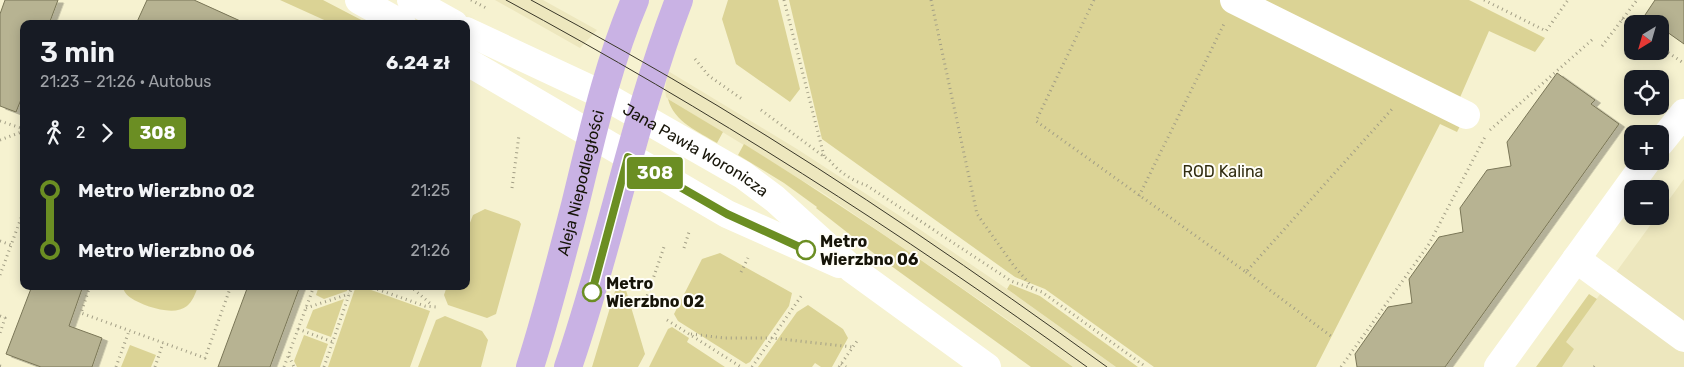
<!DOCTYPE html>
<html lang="pl">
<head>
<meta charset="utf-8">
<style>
  body { margin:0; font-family:Rubik,sans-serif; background:#20242c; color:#f1f3f6; height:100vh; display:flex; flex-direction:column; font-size:19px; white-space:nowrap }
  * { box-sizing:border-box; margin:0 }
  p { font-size:16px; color:#9ea1a6 }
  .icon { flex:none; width:28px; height:28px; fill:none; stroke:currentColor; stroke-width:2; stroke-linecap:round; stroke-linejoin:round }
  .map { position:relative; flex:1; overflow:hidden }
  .details { position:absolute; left:20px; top:20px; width:450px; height:270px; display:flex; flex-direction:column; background:#171b24; border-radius:10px; box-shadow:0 2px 12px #0003 }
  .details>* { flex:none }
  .badge { padding:0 10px; border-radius:4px; font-size:18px; line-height:32px }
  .needle { width:32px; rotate:217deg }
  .controls { position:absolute; left:1624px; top:15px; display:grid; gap:10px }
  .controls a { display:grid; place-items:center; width:45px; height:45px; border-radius:10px; background:#171b24; box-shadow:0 2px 12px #0003; font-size:25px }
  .map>.badge { position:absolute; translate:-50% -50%; box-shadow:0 0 0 2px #fff }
  .legs { display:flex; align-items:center; gap:8px; height:55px; padding:0 20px; font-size:16px }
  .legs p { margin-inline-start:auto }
  .head { display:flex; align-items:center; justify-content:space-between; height:85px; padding:0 20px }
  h1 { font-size:28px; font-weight:600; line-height:38px }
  ul { padding:0 20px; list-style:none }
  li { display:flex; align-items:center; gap:18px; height:60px; font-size:19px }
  li i { display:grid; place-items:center; width:8px; height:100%; margin:0 6px; background:currentColor }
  li i::after { content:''; width:12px; height:12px; margin:-6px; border:4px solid; border-radius:50%; background:#171b24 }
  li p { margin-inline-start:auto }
  li:first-child i { background:linear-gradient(#0000 50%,currentColor 0) }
  li:last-child i { background:linear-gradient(currentColor 50%,#0000 0) }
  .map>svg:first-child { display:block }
  .built { fill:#ede7be }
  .green { fill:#dbd395 }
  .building { fill:#b7b392; stroke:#7a7657; filter:url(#shadow) }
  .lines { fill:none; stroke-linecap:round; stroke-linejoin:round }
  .path { stroke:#a29e85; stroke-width:3; stroke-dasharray:1 4; stroke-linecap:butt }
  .minor { stroke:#fff; stroke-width:28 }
  .major { stroke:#c9b2e4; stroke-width:28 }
  .tram { stroke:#393728; stroke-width:1 }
  .line-1-casing { stroke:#fff; stroke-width:11 }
  .line-1 { stroke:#6b8e23; stroke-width:8 }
  .stop-1-dot { fill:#fff; stroke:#6b8e23; stroke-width:2.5 }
  .labels { text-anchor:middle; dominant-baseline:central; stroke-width:4; stroke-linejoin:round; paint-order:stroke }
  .street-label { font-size:16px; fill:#161408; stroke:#fffef7 }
  .park-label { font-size:16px; fill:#312d10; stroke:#fffef7 }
  .stop-label { font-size:16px; font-weight:bold; fill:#161408; stroke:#fffef7; text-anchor:start }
</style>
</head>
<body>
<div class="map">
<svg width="1684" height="367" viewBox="0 0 1684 367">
  <defs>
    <filter id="shadow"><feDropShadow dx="5.5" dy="3" stdDeviation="0" flood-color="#0004"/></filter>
  </defs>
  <rect width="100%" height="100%" fill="#f6f2d0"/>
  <path class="built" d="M495,0H543L597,30L580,48Z
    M668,71L797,149L903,218L1007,289L1116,367H1073L994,310L826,195L668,99L666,97L665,89Z
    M1684,179V367H1547L1657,216H1660V212Z"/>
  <path class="green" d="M280,0H323L369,24H333Z
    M728,0H778L800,89L790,102L736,64L722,19Z
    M789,0H1469L1545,38L1535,52L1489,31L1458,102L1469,108L1457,132L1440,124L1316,367H1154L1045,289L1015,277L822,139Z
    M668,99L723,132L717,143C699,132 674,122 668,99Z
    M744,144C857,214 965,290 1073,367H1031L876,255L816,208L817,207L784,183L738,155Z
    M485,209L519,221L521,224L496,314L487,318L448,305L444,295L447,286H466V233L473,215Z
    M720,253L792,293L789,306L750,362L746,364L678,321L674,314L702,259Z
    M619,278L623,280L645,354L638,367H592Z
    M1010,284L1040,296L1138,367H1116L1007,289Z
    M122,286H198C196,293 192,302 187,306C174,317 143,306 131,298C126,295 124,291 122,286Z
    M319,286H348L347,291L324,299L316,295Z
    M356,286H360L430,311L410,367H328Z
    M1589,294L1597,299L1566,342L1574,349L1562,367H1536Z
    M344,299L331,337L306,328L313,310Z
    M808,305L843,329L848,338L832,367H821L815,363L812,367H758L797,312Z
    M445,316L482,331L488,340L481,367H418L436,320Z
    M672,327L689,338L687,342L725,367H649L668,329Z
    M304,335L328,344L320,367H297L294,361Z
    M130,345L156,355L151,367H121Z"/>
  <path class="building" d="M5,0H58L49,24H24V92L16,112L0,106V14Z
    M147,0H194L247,24H136Z
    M1655,0H1684V44L1660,27V24H1656L1645,15Z
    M1557,73L1595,100L1591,104L1619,124L1445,367H1357L1355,354L1388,307L1412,303L1409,279L1439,237L1463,232L1460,208L1487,170L1511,166L1507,142Z
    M32,286H83L69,326L102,338L92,367H41L6,354Z
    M248,286H300L270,367H218Z"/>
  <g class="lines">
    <path class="path" d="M471,0L488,9
      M784,0L824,156
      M931,0L977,214L1014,266L1033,288
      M1094,0L1036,121L1246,272L1393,108
      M1484,0L1546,31L1568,0
      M1622,19L1632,27
      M1602,46L1637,0
      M1660,47L1682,62
      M695,59L709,76L742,99
      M761,110L830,161C838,171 854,182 866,185L1011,281L1042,292L1146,367
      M0,121L24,129
      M1490,130L1593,39
      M0,140L24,131
      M512,188L519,135
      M1139,196L1224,24
      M0,241L11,245
      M684,248L689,232
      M741,272L748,258
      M1246,272L1332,337
      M0,275L24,210
      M90,286L81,313L205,358L231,286
      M368,286L425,306L436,307
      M410,286L432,305
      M644,305L664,247
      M306,308L349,294
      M0,316L5,318L0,333
      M667,320L741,367
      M298,329L333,342
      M691,334L724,338H772L852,347
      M289,356L294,367
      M841,364L846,367
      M0,366L4,367
      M116,367L129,331
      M155,367L163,343
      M284,367L314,286
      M324,367L352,286
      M752,367L802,295
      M839,367L857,341
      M1341,367L1429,244L1486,135
      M1594,367L1595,366"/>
    <g class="minor">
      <path d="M359,0L402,24"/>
      <path d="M411,0L454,24"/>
      <path d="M1234,0L1466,115"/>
      <path id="s1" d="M466,31L603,95L743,175L775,199L852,269L987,367"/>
      <path d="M466,61L727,214L839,264"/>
      <path d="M1660,143L1684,113"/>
      <path d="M1576,259L1684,338"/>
      <path d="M1498,367L1647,161"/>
    </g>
    <g class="major">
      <path id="s2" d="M530,367C547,314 561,259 575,205C592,136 607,66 635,0"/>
      <path d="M568,367C610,246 633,120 679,0"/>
    </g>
    <path class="tram" d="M506,0C708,109 901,232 1087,367
      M531,0C594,34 657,69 718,106C852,187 980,275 1107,367"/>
  </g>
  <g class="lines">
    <defs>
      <path id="line-1" d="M592,292L628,157L727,214L806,250"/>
    </defs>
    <use href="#line-1" class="line-1-casing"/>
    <use href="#line-1" class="line-1"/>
  </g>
  <g class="stop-1-dot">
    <circle cx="806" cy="250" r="9"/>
    <circle cx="592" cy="292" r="9"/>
  </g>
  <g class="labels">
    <g class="street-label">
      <text stroke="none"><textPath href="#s1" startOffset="259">Jana Pawła Woronicza</textPath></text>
      <text stroke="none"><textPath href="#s2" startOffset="191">Aleja Niepodległości</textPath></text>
    </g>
    <g class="park-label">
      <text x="1223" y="171">ROD Kalina</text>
    </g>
    <g class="stop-label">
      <text x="820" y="241">Metro<tspan x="820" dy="18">Wierzbno 06</tspan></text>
      <text x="606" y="283">Metro<tspan x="606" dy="18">Wierzbno 02</tspan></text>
    </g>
  </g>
</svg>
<div class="controls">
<a><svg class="needle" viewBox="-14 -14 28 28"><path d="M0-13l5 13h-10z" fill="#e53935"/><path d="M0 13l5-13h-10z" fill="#9ea1a6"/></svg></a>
<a><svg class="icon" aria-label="locate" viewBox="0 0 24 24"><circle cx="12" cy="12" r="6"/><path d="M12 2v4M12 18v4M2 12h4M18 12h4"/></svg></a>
<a>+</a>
<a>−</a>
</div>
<b class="badge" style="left:655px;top:173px;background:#6b8e23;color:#fff">308</b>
<section class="details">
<div class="head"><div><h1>3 min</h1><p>21:23 – 21:26 · Autobus</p></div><b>6.24 zł</b></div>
<div class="legs"><svg class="icon" aria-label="walk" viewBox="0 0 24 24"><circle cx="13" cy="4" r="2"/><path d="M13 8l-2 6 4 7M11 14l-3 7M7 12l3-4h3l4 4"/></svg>2<svg class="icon" aria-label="forward" viewBox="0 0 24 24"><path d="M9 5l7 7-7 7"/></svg><b class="badge" style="background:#6b8e23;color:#fff">308</b></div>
<ul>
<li><i style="color:#6b8e23"></i><b>Metro Wierzbno 02</b><p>21:25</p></li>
<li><i style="color:#6b8e23"></i><b>Metro Wierzbno 06</b><p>21:26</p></li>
</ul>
</section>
</div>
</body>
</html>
